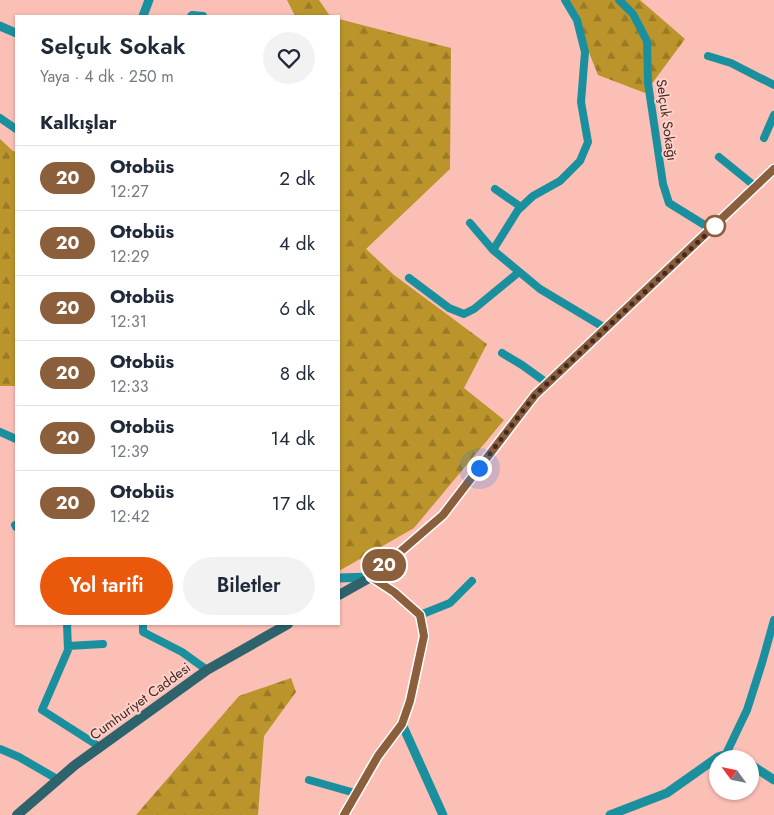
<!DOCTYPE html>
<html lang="tr">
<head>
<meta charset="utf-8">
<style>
  body { margin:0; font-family:Jost,sans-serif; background:#f2f2f3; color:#1f2937; height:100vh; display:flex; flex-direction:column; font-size:19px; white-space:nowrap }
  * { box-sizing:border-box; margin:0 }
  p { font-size:16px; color:#747a83 }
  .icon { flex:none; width:28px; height:28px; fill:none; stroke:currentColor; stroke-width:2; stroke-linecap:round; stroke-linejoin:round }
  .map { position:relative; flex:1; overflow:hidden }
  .drawer { position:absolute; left:15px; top:15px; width:325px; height:610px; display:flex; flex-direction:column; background:#fff; border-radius:0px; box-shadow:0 1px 4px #0004 }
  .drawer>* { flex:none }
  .badge { padding:0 10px; border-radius:16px; font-size:18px; line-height:32px }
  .needle { width:32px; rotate:303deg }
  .tools { position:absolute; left:709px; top:750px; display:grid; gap:10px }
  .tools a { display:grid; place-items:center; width:50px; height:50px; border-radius:50%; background:#fff; box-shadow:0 1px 4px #0004; font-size:25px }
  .you { position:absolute; width:25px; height:25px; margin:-12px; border:4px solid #fff; border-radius:50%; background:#1a73e8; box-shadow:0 0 0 8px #1a73e833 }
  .map>.badge { position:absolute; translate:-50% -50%; box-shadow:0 0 0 2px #fff }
  h2 { padding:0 25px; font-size:19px; line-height:45px }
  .round { display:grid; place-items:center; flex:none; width:52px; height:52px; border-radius:26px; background:#f2f2f3 }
  .head { display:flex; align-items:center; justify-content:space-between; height:85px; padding:0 25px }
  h1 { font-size:24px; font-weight:600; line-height:38px }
  .cta { display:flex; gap:10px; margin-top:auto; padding:10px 25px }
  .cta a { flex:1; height:58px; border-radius:30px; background:#ea580c; color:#fff; font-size:20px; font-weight:600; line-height:58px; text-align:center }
  .cta a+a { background:#f2f2f3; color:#1f2937 }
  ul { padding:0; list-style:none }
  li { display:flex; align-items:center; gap:15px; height:65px; padding:0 25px; border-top:1px solid #e0e1e3 }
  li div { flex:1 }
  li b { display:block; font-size:19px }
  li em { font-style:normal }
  li .badge { min-width:55px; font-weight:700; text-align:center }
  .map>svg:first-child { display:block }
  .forest { fill:url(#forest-firs) }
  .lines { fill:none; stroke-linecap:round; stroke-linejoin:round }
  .minor { stroke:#1a909f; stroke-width:8 }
  .tertiary { stroke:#1a909f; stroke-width:9 }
  .secondary { stroke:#2c636c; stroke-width:10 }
  .line-casing { stroke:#fff; stroke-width:11 }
  .line { stroke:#8b5e3c; stroke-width:8 }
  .walk { stroke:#442824; stroke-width:5; stroke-dasharray:0 9 }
  .stop-dot { fill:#fff; stroke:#8b5e3c; stroke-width:2.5 }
  .labels { text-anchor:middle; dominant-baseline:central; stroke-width:4; stroke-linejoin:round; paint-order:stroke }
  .street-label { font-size:14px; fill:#442824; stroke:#fed1ca }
</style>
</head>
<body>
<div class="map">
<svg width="774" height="815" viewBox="0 0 774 815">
  <defs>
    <pattern id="forest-firs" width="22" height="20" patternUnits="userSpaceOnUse" patternTransform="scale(1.25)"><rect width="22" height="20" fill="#bb952c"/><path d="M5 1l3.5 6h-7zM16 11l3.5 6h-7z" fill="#9a7a25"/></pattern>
  </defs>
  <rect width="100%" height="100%" fill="#fbbfb6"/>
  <path class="forest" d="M287,0H319L330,16H295Z
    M568,0H640L685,39L645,93L598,75Z
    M339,19L451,48L450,169L366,249L394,275L487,344L464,388L504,420L414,528L339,571V91H341L339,87Z
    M0,139L13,151L16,152V386H0Z
    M291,678L296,692L264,736L258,815H136L239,696Z"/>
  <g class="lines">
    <path class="minor" d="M619,0L633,14L647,41L648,83L663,184L669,203L711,229
      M191,16L192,15L203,16
      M708,56L731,63L774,85
      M0,118L16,129
      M764,138L774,115
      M719,157L756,187
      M495,189L521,207
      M470,223L493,250L540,289L605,328
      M493,250L518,210L533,196L560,181L580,161L588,142L581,102L585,52L577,20L565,0
      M409,278L449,308L464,314L474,309L519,272
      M502,353L522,365L547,383
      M0,432L16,439
      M15,525L16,527
      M420,615L450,603L472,581
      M67,624L68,650L42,710L100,747
      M143,624V632L182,652L207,670
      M68,646L103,644
      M0,749L19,757L57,779
      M726,754L747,710L762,663L774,620
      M309,780L355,793"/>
    <path class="tertiary" d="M143,16L149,0
      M0,26L16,33
      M339,578L371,577L394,592L420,615L425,636L410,701L402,724L378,756L344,815
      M402,724L443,815
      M750,764L774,780
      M610,815L667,793L718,757C727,754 733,753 742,759"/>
    <path class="secondary" d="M339,595L371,577L443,515L535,395L774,169
      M17,815L75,765L207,670L288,624"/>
  </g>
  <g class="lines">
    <defs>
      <path id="line" d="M344,815L378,756L402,724L410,701L424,636L420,615L394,592L371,577L443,515L535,395L774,169"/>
    </defs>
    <use href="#line" class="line-casing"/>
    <use href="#line" class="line"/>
    <path class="walk" d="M479,468L535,395L715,226"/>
  </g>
  <circle class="stop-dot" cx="715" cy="226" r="10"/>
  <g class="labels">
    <g class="street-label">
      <text transform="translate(667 120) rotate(82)">Selçuk Sokağı</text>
      <text transform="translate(140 701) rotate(-36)">Cumhuriyet Caddesi</text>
    </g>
  </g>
</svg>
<div class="tools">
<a><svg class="needle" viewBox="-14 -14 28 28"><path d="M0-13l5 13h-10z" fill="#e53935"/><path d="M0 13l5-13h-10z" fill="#747a83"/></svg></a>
</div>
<div class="you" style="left:479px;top:468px"></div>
<b class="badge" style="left:384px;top:565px;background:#8b5e3c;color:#fff">20</b>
<section class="drawer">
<div class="head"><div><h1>Selçuk Sokak</h1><p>Yaya · 4 dk · 250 m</p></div><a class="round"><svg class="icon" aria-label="heart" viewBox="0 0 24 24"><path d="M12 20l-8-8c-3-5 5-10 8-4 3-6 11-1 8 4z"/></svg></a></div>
<h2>Kalkışlar</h2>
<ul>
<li><span class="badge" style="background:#8b5e3c;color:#fff">20</span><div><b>Otobüs</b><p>12:27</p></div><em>2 dk</em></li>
<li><span class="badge" style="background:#8b5e3c;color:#fff">20</span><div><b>Otobüs</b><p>12:29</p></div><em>4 dk</em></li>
<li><span class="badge" style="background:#8b5e3c;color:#fff">20</span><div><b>Otobüs</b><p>12:31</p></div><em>6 dk</em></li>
<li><span class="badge" style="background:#8b5e3c;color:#fff">20</span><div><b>Otobüs</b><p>12:33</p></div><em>8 dk</em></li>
<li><span class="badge" style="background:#8b5e3c;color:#fff">20</span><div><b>Otobüs</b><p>12:39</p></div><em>14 dk</em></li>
<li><span class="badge" style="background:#8b5e3c;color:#fff">20</span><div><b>Otobüs</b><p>12:42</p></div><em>17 dk</em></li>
</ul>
<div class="cta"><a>Yol tarifi</a><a>Biletler</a></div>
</section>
</div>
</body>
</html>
